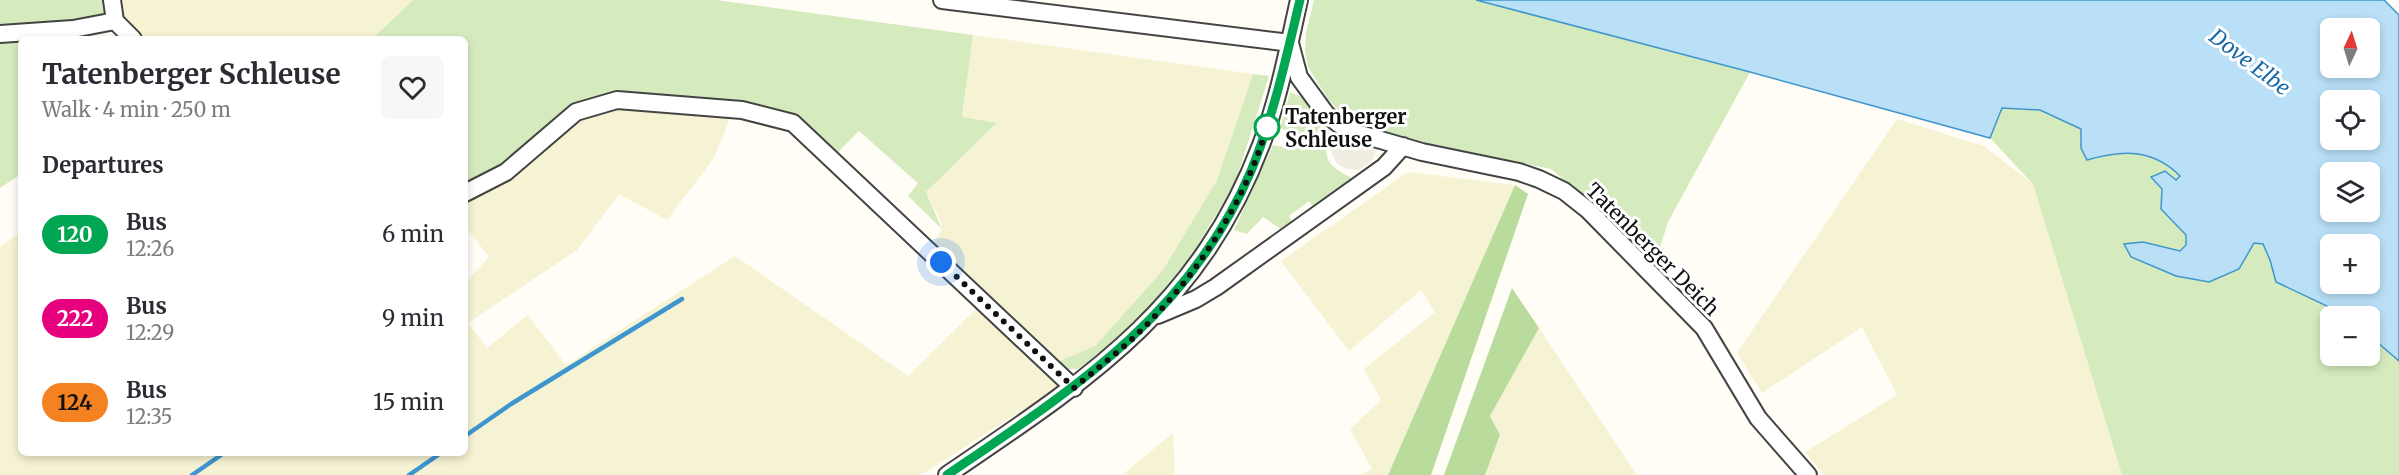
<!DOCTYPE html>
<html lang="en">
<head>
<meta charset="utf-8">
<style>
  body { margin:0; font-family:Merriweather,serif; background:#f7f7f7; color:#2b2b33; height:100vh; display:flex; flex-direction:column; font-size:22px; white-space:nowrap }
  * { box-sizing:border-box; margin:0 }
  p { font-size:20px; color:#7c7c81 }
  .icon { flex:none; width:33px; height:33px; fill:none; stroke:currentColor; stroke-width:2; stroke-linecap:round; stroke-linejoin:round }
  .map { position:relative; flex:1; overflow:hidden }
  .panel { position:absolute; left:18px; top:36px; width:450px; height:420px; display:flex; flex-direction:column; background:#fff; border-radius:9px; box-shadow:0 3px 9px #0003 }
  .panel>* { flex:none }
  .badge { padding:0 12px; border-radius:20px; font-size:21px; line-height:39px }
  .needle { width:39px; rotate:4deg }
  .controls { position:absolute; left:2320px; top:18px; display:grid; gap:12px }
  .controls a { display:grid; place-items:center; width:60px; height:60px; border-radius:9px; background:#fff; box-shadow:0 3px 9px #0003; font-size:30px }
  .you { position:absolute; width:30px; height:30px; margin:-15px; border:4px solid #fff; border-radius:50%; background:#1a73e8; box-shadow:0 0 0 9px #1a73e833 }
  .map>.badge { position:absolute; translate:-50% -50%; box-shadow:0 0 0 3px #fff }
  h2 { padding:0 24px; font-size:22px; line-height:54px }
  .round { display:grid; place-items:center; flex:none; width:63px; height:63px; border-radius:9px; background:#f7f7f7 }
  .overview { display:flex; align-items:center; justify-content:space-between; height:102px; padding:0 24px }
  h1 { font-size:28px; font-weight:700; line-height:45px }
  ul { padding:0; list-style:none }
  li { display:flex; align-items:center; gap:18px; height:84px; padding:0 24px }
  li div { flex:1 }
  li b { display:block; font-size:22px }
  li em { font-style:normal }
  li .badge { min-width:66px; font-weight:700; text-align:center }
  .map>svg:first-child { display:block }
  .farmland { fill:#f6f3d4 }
  .green { fill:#d5ebbd }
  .forest { fill:#b9dc9c }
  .plaza { fill:#f1ede2 }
  .water { fill:#b9e0f7; stroke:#3f96cf; stroke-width:1.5; fill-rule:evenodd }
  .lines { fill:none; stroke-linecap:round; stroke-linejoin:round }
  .stream { stroke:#3f96cf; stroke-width:4.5 }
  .minor-casing { stroke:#444; stroke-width:20 }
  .minor { stroke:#fff; stroke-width:16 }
  .line-casing { stroke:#fff; stroke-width:14 }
  .line { stroke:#00a651; stroke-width:9 }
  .walk { stroke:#111; stroke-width:6; stroke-dasharray:0 10.8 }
  .stop-dot { fill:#fff; stroke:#00a651; stroke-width:3 }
  .labels { text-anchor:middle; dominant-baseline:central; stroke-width:6; stroke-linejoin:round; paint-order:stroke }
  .stop-label { font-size:20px; font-weight:bold; fill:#111; stroke:#fff; text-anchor:start }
  .street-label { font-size:20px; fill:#111; stroke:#fff }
  .water-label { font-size:21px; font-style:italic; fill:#1768a6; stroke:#fff }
</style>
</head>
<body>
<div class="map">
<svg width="2399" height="475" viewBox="0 0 2399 475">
  <rect width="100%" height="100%" fill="#fffdf5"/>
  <path class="farmland" d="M119,0H413L372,39H146L124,17Z
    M973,35L1253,74L1217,180L1163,270L1095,346L1055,363L932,247L942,229V224L926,192L997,124L962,118Z
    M616,107L732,113L714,158L667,220L619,194L577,250L468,323L487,348L528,315L566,365L735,256L908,376L979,306L1062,385L921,475H0V247L21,232V453H465V283L489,257L465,226V197L512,175L582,119Z
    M1897,119L1984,146L2033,184L2122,475H1824L1805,452L1897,395L1862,327L1762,393L1737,353Z
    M1408,172L1515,185L1388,475H1360L1372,469L1350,429L1381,400L1364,369L1435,312L1421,290L1349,351L1281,261Z
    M1539,328L1637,475H1485L1500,436L1490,416Z
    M1173,433L1175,475H1122Z"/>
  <path class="green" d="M0,0H119L124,17L36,38L21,39V174L0,188Z
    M413,0H716L973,35L962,117L997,123L926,192L942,229L908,196L918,183L859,131L835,155L797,120L621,92L501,167L465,185V39H372Z
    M1314,0H1476L1750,72L1668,222L1656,261L1652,266L1580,194L1551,169L1435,145L1375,129L1342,114L1328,99L1308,67L1305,51L1306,33Z
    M1253,74L1269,76L1235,183L1191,256L1138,320L1097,358L1077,369H1064L1055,363L1095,346L1163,270L1217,180Z
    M1290,92L1302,97L1330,128C1322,157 1325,165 1352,178L1314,208L1309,201L1289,216L1292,222L1281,229L1263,217L1247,234L1234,230L1273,145L1283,147L1290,132L1280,128Z
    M2002,108L2040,110L2081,129V148L2087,160C2122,150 2152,148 2181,176L2176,180L2165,171L2152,177L2162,189L2161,209L2186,235V245L2180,251L2143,242L2125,244L2131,257L2239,269L2254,243L2263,244L2270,260L2276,282L2348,316H2331V356H2370V336L2399,361V475H2122L2033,184L1990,138Z"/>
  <path class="forest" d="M1515,185L1528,194L1431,475H1388Z
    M1512,288L1539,328L1490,416L1500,435L1485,475H1444Z"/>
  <path class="plaza" d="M1337,131L1378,148L1371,162L1359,170L1346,169L1337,164L1331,152Z"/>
  <path class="water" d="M1476,0H2384L2399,15V361L2370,336V316H2348L2276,282L2270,260L2263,244L2254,243L2239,269L2209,282L2176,276L2131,257L2124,244L2143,242L2180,251L2186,245V235L2161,209L2162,189L2151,177L2165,171L2176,180L2180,176C2152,148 2122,150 2087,160L2081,148V129L2040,110L2002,108L1990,138L1750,72ZM2331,28H2370V68H2331ZM2331,100H2370V140H2331ZM2331,172H2370V212H2331ZM2331,244H2370V284H2331Z"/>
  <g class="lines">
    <path class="stream" d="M465,436L511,404L682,299
      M192,475L224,453
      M409,475L441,453"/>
    <defs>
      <path id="minor" d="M112,0L115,21L133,39
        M942,0L1290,43
        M0,34L73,29L115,21
        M1290,43L1299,77L1326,114L1340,125L1360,134L1422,152L1519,172L1539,179L1564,191L1588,210L1704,328L1758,418L1808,475
        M465,193L506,172L576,112L617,100L742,110L793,123L1074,388
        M1158,315L1196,299L1216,287L1384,167L1403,146
        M947,475C1085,381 1198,310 1261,145C1279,98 1288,49 1299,0"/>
    </defs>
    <use href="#minor" class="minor-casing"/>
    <use href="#minor" class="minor"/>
  </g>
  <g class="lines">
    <defs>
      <path id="line" d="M947,475C1072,390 1189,316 1251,171C1274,115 1286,58 1300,0"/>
    </defs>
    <use href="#line" class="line-casing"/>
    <use href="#line" class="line"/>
    <path class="walk" d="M941,262L1074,388C1093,372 1112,357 1130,341C1192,283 1243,208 1267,127"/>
  </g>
  <circle class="stop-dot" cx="1267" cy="127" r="12"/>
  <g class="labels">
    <g class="stop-label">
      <text x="1285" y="116">Tatenberger<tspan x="1285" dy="23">Schleuse</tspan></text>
    </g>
    <g class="street-label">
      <text transform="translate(1653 249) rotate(45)">Tatenberger Deich</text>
    </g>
    <g class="water-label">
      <text transform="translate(2250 62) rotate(37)">Dove Elbe</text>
    </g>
  </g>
</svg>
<div class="controls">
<a><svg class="needle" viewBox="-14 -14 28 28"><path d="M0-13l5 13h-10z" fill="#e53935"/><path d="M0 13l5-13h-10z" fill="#7c7c81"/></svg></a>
<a><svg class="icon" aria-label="locate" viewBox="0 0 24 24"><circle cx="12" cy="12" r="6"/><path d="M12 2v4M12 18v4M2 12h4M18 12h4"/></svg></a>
<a><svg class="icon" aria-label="layers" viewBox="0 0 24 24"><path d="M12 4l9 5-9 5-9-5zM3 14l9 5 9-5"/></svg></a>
<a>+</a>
<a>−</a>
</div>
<div class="you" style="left:941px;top:262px"></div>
<section class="panel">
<div class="overview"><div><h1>Tatenberger Schleuse</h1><p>Walk · 4 min · 250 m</p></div><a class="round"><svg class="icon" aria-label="heart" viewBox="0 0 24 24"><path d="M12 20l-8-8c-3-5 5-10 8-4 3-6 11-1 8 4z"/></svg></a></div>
<h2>Departures</h2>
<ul>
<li><span class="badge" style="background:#00a651;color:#fff">120</span><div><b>Bus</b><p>12:26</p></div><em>6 min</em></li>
<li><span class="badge" style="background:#e6007e;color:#fff">222</span><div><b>Bus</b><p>12:29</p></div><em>9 min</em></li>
<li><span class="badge" style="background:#f58220;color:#111">124</span><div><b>Bus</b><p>12:35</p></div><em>15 min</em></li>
</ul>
</section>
</div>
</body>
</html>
